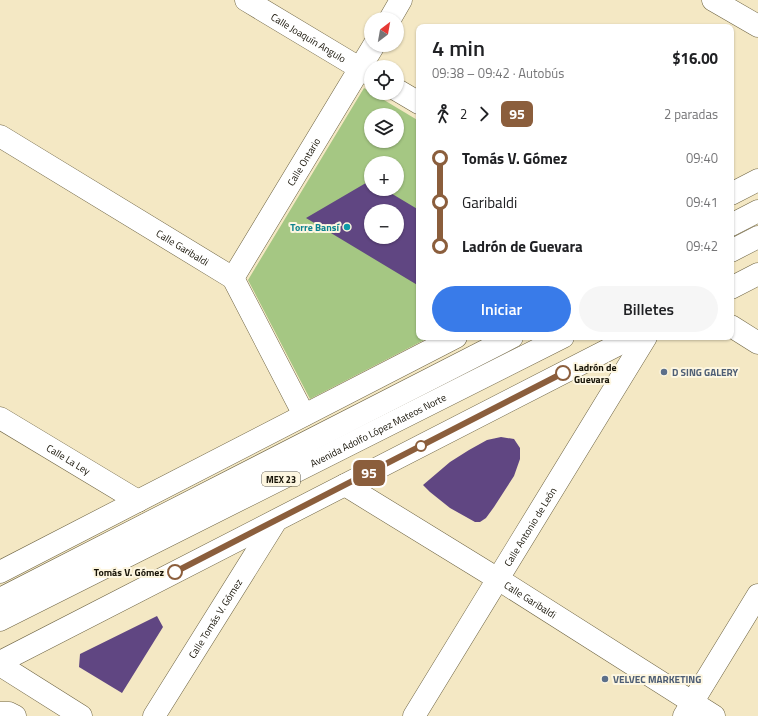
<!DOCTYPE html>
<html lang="es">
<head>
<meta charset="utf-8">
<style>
  body { margin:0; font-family:"Titillium Web",sans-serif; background:#f6f6f6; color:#202124; height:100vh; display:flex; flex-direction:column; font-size:15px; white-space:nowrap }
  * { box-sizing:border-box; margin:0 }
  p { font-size:13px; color:#757577 }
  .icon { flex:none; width:22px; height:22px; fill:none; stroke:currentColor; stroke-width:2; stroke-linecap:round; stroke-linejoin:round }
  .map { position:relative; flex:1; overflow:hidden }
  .details { position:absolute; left:416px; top:24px; width:318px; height:316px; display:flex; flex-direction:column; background:#fff; border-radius:8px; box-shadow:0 1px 3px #0004 }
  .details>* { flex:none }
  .badge { padding:0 8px; border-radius:6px; font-size:14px; line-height:26px }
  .needle { width:26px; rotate:31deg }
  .tools { position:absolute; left:364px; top:12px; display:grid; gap:8px }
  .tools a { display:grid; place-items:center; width:40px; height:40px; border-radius:50%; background:#fff; box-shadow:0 1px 3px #0004; font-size:20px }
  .map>.badge { position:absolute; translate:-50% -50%; box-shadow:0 0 0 2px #fff }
  .legs { display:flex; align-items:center; gap:6px; height:44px; padding:0 16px; font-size:13px }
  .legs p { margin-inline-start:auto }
  .headline { display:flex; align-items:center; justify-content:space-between; height:68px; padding:0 16px }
  h1 { font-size:22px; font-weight:600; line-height:30px }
  .action { display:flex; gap:8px; margin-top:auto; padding:8px 16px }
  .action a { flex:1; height:46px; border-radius:24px; background:#397be9; color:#fff; font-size:16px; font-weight:600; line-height:46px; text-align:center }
  .action a+a { background:#f6f6f6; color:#202124 }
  ul { padding:0 16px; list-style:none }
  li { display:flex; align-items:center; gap:14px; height:44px; font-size:15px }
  li i { display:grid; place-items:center; width:6px; height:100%; margin:0 5px; background:currentColor }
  li i::after { content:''; width:10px; height:10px; margin:-5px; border:3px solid; border-radius:50%; background:#fff }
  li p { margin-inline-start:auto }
  li:first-child i { background:linear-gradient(#0000 50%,currentColor 0) }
  li:last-child i { background:linear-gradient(currentColor 50%,#0000 0) }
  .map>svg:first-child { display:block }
  .green { fill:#a5c783; fill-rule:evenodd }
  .building { fill:#604682; fill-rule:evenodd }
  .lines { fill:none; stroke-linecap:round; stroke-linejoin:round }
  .minor-casing { stroke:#6d6342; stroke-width:23 }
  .major-casing { stroke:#6d6342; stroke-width:23 }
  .minor { stroke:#fff; stroke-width:22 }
  .major { stroke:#fff; stroke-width:22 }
  .line-1-casing { stroke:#fff; stroke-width:9 }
  .line-1 { stroke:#8b5e3c; stroke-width:6 }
  .culture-dot { fill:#0f9aa8; stroke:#fdf6e0; stroke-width:1.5 }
  .service-dot { fill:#5c6f8a; stroke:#fdf6e0; stroke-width:1.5 }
  .stop-1-dot { fill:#fff; stroke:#8b5e3c; stroke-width:2 }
  .labels { text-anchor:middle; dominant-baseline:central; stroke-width:4; stroke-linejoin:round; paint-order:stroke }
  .shield { fill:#fdf6e0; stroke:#5b5647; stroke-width:1 }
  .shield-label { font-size:9px; font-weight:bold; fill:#161206 }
  .street-label { font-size:10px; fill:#161206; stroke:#fdf6e0 }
  .culture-label { font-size:10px; font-weight:bold; fill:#0d838f; stroke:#fdf6e0; text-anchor:end }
  .stop-label { font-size:10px; font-weight:bold; fill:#161206; stroke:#fdf6e0; text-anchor:start }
  .service-label { font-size:10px; font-weight:bold; fill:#4e5e75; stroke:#fdf6e0; text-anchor:start }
</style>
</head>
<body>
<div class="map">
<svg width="758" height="716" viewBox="0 0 758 716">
  <rect width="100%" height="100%" fill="#f4e8c4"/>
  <path class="green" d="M364,88L419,121V337H430L310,399L248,280ZM371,115H397V141H371ZM371,163H397V189H371ZM371,211H397V237H371Z"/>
  <path class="building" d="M371,180V189H384L419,210V286L306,218ZM371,211H397V237H371Z
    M501,437L514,439L520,448V459L514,476L494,507L486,518L480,522H475L450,508L430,492L423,485L450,462L469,450L487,440Z
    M157,616L163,627L122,693L79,667L80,654Z"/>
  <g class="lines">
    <defs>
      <g id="minor">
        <path id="s1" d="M246,0L371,75"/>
        <path d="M713,0L758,26"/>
        <path d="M390,19L401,0"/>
        <path d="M397,90L419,103"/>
        <path id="s2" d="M0,136L233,278L304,415"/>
        <path id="s3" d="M233,278L374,45"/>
        <path d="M731,326L758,343"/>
        <path id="s4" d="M0,418L138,501"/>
        <path id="s5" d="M345,485L498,579L714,716"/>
        <path d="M0,665L81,716"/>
        <path d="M0,713H9L15,716"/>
        <path id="s6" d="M154,716L276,521"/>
        <path id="s7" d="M414,716L646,337"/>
        <path d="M684,716L758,595"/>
      </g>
      <g id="major">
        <path d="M731,194L758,180"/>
        <path d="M731,225L758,211"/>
        <path d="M731,251L758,237"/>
        <path d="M731,288L758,274"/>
        <path d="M0,572L456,337"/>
        <path d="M0,599L512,337"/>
        <path id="s8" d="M0,620L563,337"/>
        <path d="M0,662L633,337"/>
      </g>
    </defs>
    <use href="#minor" class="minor-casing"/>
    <use href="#major" class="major-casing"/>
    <use href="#minor" class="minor"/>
    <use href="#major" class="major"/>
  </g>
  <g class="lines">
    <defs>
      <path id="line-1" d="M175,572L563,373"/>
    </defs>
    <use href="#line-1" class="line-1-casing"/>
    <use href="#line-1" class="line-1"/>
  </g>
  <circle class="culture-dot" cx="347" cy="227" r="4"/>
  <g class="service-dot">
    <circle cx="664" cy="372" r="4"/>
    <circle cx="605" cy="679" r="4"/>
  </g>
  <g class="stop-1-dot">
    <circle cx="563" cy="373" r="7"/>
    <circle cx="421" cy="446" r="5"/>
    <circle cx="175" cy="572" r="7"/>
  </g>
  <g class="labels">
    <rect class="shield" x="262" y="472" width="38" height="14" rx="3"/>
    <g class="shield-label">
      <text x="281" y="479">MEX 23</text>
    </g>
    <g class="street-label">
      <text stroke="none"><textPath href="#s1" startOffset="73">Calle Joaquín Angulo</textPath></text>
      <text stroke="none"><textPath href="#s3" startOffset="136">Calle Ontario</textPath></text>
      <text stroke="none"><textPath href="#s2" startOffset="214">Calle Garibaldi</textPath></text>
      <text stroke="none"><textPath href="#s8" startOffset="423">Avenida Adolfo López Mateos Norte</textPath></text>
      <text stroke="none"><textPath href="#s4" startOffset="80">Calle La Ley</textPath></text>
      <text stroke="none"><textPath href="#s7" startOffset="222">Calle Antonio de León</textPath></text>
      <text stroke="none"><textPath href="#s5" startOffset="218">Calle Garibaldi</textPath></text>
      <text stroke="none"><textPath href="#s6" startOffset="115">Calle Tomás V. Gómez</textPath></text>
    </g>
    <g class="culture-label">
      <text x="339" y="227">Torre Bansí</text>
    </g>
    <g class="stop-label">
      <text x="574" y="367">Ladrón de<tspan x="574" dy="12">Guevara</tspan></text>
      <text x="164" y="572" text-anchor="end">Tomás V. Gómez</text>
    </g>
    <g class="service-label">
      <text x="672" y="372">D SING GALERY</text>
      <text x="613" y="679">VELVEC MARKETING</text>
    </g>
  </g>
</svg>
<div class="tools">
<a><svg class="needle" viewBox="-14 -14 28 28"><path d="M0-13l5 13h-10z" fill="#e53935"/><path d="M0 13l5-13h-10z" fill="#757577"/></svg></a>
<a><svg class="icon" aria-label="locate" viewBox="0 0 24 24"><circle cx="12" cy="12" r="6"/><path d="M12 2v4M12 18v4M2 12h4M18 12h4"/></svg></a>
<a><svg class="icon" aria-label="layers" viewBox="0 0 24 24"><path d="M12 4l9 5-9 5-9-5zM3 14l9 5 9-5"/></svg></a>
<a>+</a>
<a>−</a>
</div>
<b class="badge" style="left:369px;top:473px;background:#8b5e3c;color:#fff">95</b>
<section class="details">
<div class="headline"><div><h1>4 min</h1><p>09:38 – 09:42 · Autobús</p></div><b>$16.00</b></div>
<div class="legs"><svg class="icon" aria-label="walk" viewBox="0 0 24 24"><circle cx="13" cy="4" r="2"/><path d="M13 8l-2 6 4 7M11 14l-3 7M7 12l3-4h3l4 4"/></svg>2<svg class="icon" aria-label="forward" viewBox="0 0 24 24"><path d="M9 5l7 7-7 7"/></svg><b class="badge" style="background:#8b5e3c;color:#fff">95</b><p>2 paradas</p></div>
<ul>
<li><i style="color:#8b5e3c"></i><b>Tomás V. Gómez</b><p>09:40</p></li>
<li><i style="color:#8b5e3c"></i><span>Garibaldi</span><p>09:41</p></li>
<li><i style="color:#8b5e3c"></i><b>Ladrón de Guevara</b><p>09:42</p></li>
</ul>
<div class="action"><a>Iniciar</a><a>Billetes</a></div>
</section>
</div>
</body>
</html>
